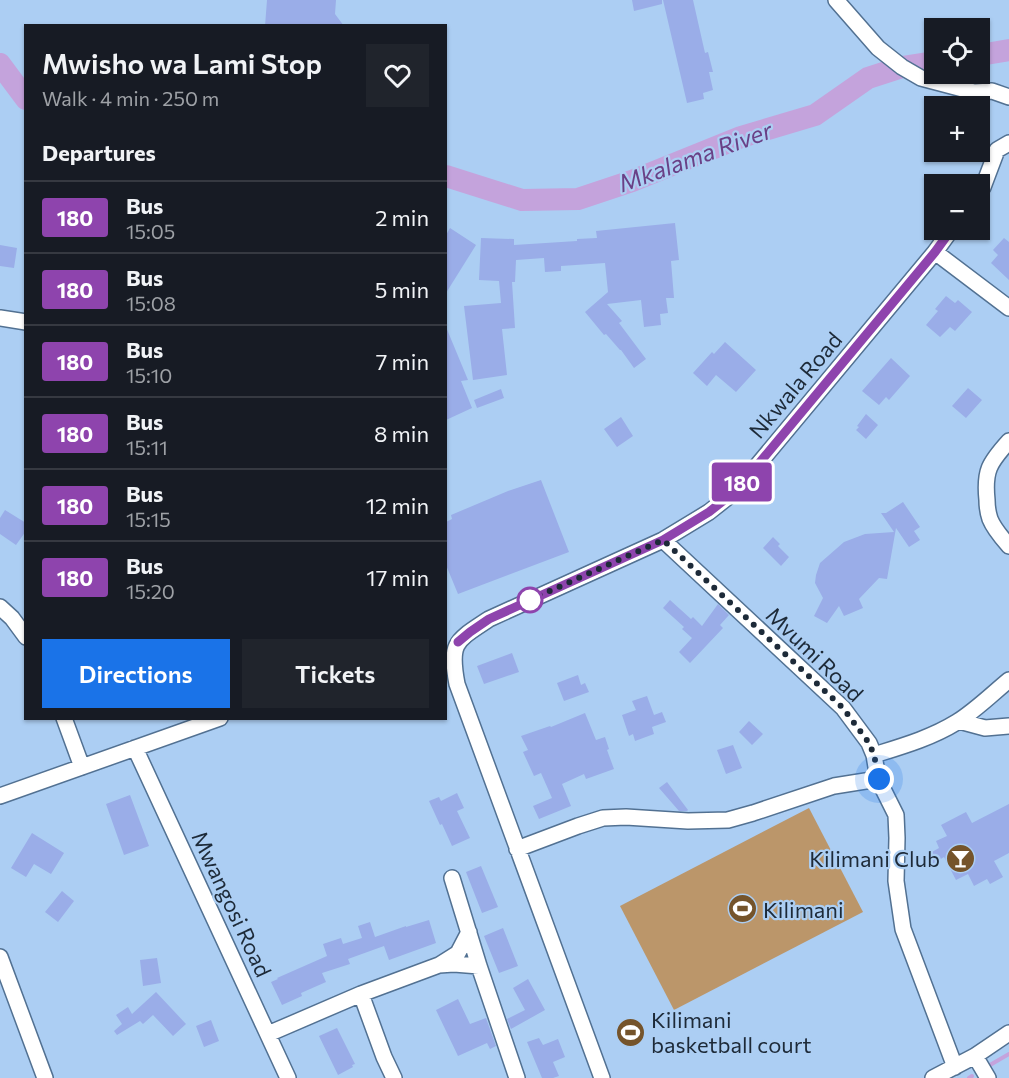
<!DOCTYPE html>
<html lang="en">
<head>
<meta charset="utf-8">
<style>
  body { margin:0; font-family:Commissioner,sans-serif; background:#20242c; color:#f1f3f6; height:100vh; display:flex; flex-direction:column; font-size:22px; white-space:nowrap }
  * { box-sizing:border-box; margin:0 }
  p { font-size:20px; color:#9ea1a6 }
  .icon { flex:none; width:33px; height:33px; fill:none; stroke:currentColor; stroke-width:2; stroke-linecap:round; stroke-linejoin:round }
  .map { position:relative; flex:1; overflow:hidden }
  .drawer { position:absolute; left:24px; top:24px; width:423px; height:696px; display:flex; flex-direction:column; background:#171b24; border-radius:0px; box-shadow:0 2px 4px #0004 }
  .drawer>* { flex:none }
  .badge { padding:0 12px; border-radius:4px; font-size:21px; line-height:39px }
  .tools { position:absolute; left:924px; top:18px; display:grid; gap:12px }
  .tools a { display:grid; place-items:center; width:66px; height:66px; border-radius:0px; background:#171b24; box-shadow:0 2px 4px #0004; font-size:30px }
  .you { position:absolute; width:30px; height:30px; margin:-15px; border:4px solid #fff; border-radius:50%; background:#1a73e8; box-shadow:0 0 0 9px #1a73e833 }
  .map>.badge { position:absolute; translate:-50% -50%; box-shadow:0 0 0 3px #fff }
  h2 { padding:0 18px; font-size:22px; line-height:54px }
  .round { display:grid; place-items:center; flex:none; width:63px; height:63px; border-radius:0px; background:#20242c }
  .head { display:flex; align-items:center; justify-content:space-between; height:102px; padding:0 18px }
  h1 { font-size:28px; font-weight:600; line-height:45px }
  .action { display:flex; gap:12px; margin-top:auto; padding:12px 18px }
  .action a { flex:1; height:69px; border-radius:0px; background:#1a73e8; color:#fff; font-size:24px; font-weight:600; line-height:69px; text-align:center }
  .action a+a { background:#20242c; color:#f1f3f6 }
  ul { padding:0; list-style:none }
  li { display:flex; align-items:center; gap:18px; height:72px; padding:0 18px; border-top:2px solid #363941 }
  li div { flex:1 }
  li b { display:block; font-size:22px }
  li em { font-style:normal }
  li .badge { min-width:66px; font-weight:700; text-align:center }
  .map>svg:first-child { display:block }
  .green { fill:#bb966a }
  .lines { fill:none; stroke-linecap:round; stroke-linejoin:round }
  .stream { stroke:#c4a3dc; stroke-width:4 }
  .river { stroke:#c4a3dc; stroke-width:22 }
  .building { fill:#9aade8 }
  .minor-casing { stroke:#527192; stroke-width:18 }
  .minor { stroke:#fff; stroke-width:15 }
  .line-casing { stroke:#fff; stroke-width:14 }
  .line { stroke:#8e44ad; stroke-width:9 }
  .walk { stroke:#1d2a38; stroke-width:6; stroke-dasharray:0 10.8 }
  .stop-dot { fill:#fff; stroke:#8e44ad; stroke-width:3 }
  .labels { text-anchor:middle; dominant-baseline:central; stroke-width:4.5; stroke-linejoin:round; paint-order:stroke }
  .street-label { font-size:22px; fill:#1d2a38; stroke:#accef3 }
  .poi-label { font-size:22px; fill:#1d2a38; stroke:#accef3; text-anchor:start }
  .water-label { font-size:24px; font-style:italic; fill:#6a4086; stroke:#accef3 }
</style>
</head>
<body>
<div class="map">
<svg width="1009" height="1078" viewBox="0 0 1009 1078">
  <rect width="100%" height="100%" fill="#accef3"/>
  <path class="green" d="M809,808L863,912L674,1010L620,906Z"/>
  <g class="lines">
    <path class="stream" d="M990,1065L1009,1054
      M969,1078L972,1076"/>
    <path class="river" d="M980,55L1009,50
      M0,64L26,99
      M446,176L522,200L578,199L632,181L741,137L815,115L868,78L902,67L934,62"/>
  </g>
  <path class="building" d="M267,0H336L335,14L344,26H265Z
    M632,0H662V4L634,11Z
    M663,0H693L705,53L708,52L713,72H709L713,90L703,93L704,99L687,103Z
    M675,223L679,260L671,261L674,298H666L668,313L660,314L661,325L644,327L641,300L607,304L622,321L619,323L646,359L634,368L621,350H620L606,334L604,335L585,312L608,292L605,263L561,266V271L545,272L544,258L516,260L515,282H512L515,328L502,329L507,375L473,380L464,306L501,303L499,281L479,280L481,238L514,239V245L577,241V239L597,238L596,231Z
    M450,228L476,245L446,293V235Z
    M1004,238L1009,242V280L991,263L998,255L993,250Z
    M0,245L17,248L14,268L0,266Z
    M946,296L955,303L958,300L972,312L955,331L950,327L940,337L926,325L938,311L935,309Z
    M446,327L468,380L461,381L472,408L446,420Z
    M725,342L756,370L736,392L716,375L707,386L693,373L712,352L714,354Z
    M891,358L910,376L889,400L886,397L879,405L862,391Z
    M968,388L982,400L966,418L952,406Z
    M501,389L504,398L477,408L474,400Z
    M866,414L878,425L866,439L856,430L859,427L857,426Z
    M621,417L633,436L617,447L604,429Z
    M541,480L569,552L458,594L446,565V522L452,519L451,515L508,491Z
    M903,502L920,527L914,531L920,540L909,547L896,528L887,579L879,578L859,599L863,608L844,616L839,606L827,623L814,616L823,598L815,583L816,575L820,563L844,542L865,534L894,532L881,513H886Z
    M5,510L26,523V531L16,545L0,534V518Z
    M773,537L780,544L778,546L789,557L781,566L763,548Z
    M670,600L691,619L693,617L702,626L718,604L729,615L720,625L723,628L690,663L679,652L692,638L682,629L684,627L663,608Z
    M512,653L519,672L484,684L477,666Z
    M578,675L581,685L585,683L589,692L564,701L557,683Z
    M647,696L654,715L662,712L666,722L652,727L654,734L635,741L633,734L629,736L622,715L636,710L632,701Z
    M585,713L596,740L605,737L609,749L607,750L614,769L586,779L584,774L562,784L571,806L539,819L533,806L552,798L541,773L534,776L523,752L528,750L521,736L550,726L551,727Z
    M749,721L763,734L752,745L739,732Z
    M733,745L742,768L726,774L717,750Z
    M667,782L688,810L687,811H679L659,788Z
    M457,793L464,808L457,811L470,838L452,846L442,824L440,825L429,801L439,797L441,801Z
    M130,795L149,846L124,855L106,804Z
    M1009,804V853L994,861L1003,877L990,884L987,879L974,886L968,874L956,880L944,857L931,865L925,856L939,848L936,841L947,836L941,825L966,812L972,823Z
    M32,833L64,853L51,874L34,864L26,877L11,868Z
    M481,866L498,907L482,913L466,872Z
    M62,891L74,901L58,922L45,912Z
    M429,920L436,943L389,960L384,946L348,959L350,964L322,973L326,982L301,993L302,996L282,1005L271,982L278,979L277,978L327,956L323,944L341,938L343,944L362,938L358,926L370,922L375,937L406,926V927Z
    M503,928L518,966L499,973L484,936Z
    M157,958L161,983L143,986L140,960Z
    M528,979L545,1010L511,1029L507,1019L525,1010L513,988Z
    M156,992L186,1024L173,1036L153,1015L143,1024L140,1021L117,1035L114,1031L122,1024L116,1015L128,1007L132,1014Z
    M458,999L470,1024L486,1018L496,1046L490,1049L487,1043L458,1056L436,1010Z
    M211,1020L219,1041L204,1047L196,1026Z
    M337,1028L355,1064L352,1065L353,1067L338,1075L319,1036Z
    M539,1038L543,1045L558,1039L565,1057L553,1062L559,1076L553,1078H542L527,1042Z"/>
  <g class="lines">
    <defs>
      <path id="minor" d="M836,0L878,48L902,67L921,78L974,92L992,91L1009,97
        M980,191L983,187L997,150L1009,143
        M935,252L1009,308
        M0,318L26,322
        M1009,441C989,463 984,471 987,500C987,507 988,513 990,519C994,529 1002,538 1009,546
        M663,540L843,708L869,743L874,755L878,779L896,815L897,838L896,881L903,929L955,1067
        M0,607L12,618L26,637
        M64,718L82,767
        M959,721L985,728L1009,726
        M135,748L288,1078
        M874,755C903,746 931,738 957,722C976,710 992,694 1009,680
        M0,796L220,718
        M517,849L578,826L603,818L626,817L688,821L728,820L753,813L834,786L878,779
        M452,878L479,966L517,1078
        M0,957L45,1078
        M439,965L458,953L469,932
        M361,994L384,1057L394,1078
        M268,1034L361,994L439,965L454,964L479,966
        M975,1056L988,1078
        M602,1078L457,684C449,642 456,641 489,619L663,540L709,512L728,497L751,473L935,252L951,230
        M933,1078L975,1056L1009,1033"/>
    </defs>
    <use href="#minor" class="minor-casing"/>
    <use href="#minor" class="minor"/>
  </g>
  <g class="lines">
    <defs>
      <path id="line" d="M458,642L470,632L489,619L663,540L709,512L728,497L751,473L935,252L951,230"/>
    </defs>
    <use href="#line" class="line-casing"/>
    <use href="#line" class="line"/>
    <path class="walk" d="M530,600L663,540L843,708L869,743L874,755L879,779"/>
  </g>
  <defs>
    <symbol id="bar-disc" viewBox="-11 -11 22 22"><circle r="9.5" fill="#75542b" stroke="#accef3"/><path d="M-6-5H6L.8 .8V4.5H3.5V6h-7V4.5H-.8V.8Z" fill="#fff"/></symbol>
    <symbol id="stadium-disc" viewBox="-11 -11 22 22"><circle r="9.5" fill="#75542b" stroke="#accef3"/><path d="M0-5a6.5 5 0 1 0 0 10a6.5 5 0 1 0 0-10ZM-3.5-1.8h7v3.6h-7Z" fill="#fff"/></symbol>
  </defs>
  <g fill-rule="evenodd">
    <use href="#bar-disc" x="944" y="842" width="33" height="33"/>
    <use href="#stadium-disc" x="726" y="892" width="33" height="33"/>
    <use href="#stadium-disc" x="614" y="1016" width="33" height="33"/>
  </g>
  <circle class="stop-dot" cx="530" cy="600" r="12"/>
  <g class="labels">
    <g class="street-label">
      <text transform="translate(795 385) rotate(-50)">Nkwala Road</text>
      <text transform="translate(815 654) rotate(44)">Mvumi Road</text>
      <text transform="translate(232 904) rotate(65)">Mwangosi Road</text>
    </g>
    <g class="poi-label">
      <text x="940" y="858" text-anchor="end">Kilimani Club</text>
      <text x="763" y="909">Kilimani</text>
      <text x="651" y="1019">Kilimani<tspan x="651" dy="25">basketball court</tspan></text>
    </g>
    <g class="water-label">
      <text transform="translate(695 156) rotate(-20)">Mkalama River</text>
    </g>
  </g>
</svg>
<div class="tools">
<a><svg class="icon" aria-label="locate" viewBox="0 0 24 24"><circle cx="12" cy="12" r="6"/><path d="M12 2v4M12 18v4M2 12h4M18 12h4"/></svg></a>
<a>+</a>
<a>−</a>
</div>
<div class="you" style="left:879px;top:779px"></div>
<b class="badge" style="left:742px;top:482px;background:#8e44ad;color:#fff">180</b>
<section class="drawer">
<div class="head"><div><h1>Mwisho wa Lami Stop</h1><p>Walk · 4 min · 250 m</p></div><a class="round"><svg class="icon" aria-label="heart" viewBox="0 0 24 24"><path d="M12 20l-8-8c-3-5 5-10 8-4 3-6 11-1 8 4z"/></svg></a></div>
<h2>Departures</h2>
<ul>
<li><span class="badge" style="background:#8e44ad;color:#fff">180</span><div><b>Bus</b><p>15:05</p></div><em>2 min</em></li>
<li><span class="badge" style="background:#8e44ad;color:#fff">180</span><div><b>Bus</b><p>15:08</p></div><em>5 min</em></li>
<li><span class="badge" style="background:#8e44ad;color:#fff">180</span><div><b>Bus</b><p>15:10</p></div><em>7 min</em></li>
<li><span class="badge" style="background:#8e44ad;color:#fff">180</span><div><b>Bus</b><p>15:11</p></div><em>8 min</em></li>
<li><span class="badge" style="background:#8e44ad;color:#fff">180</span><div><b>Bus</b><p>15:15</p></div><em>12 min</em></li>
<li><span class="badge" style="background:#8e44ad;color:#fff">180</span><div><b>Bus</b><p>15:20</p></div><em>17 min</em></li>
</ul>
<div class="action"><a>Directions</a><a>Tickets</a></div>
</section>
</div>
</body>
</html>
